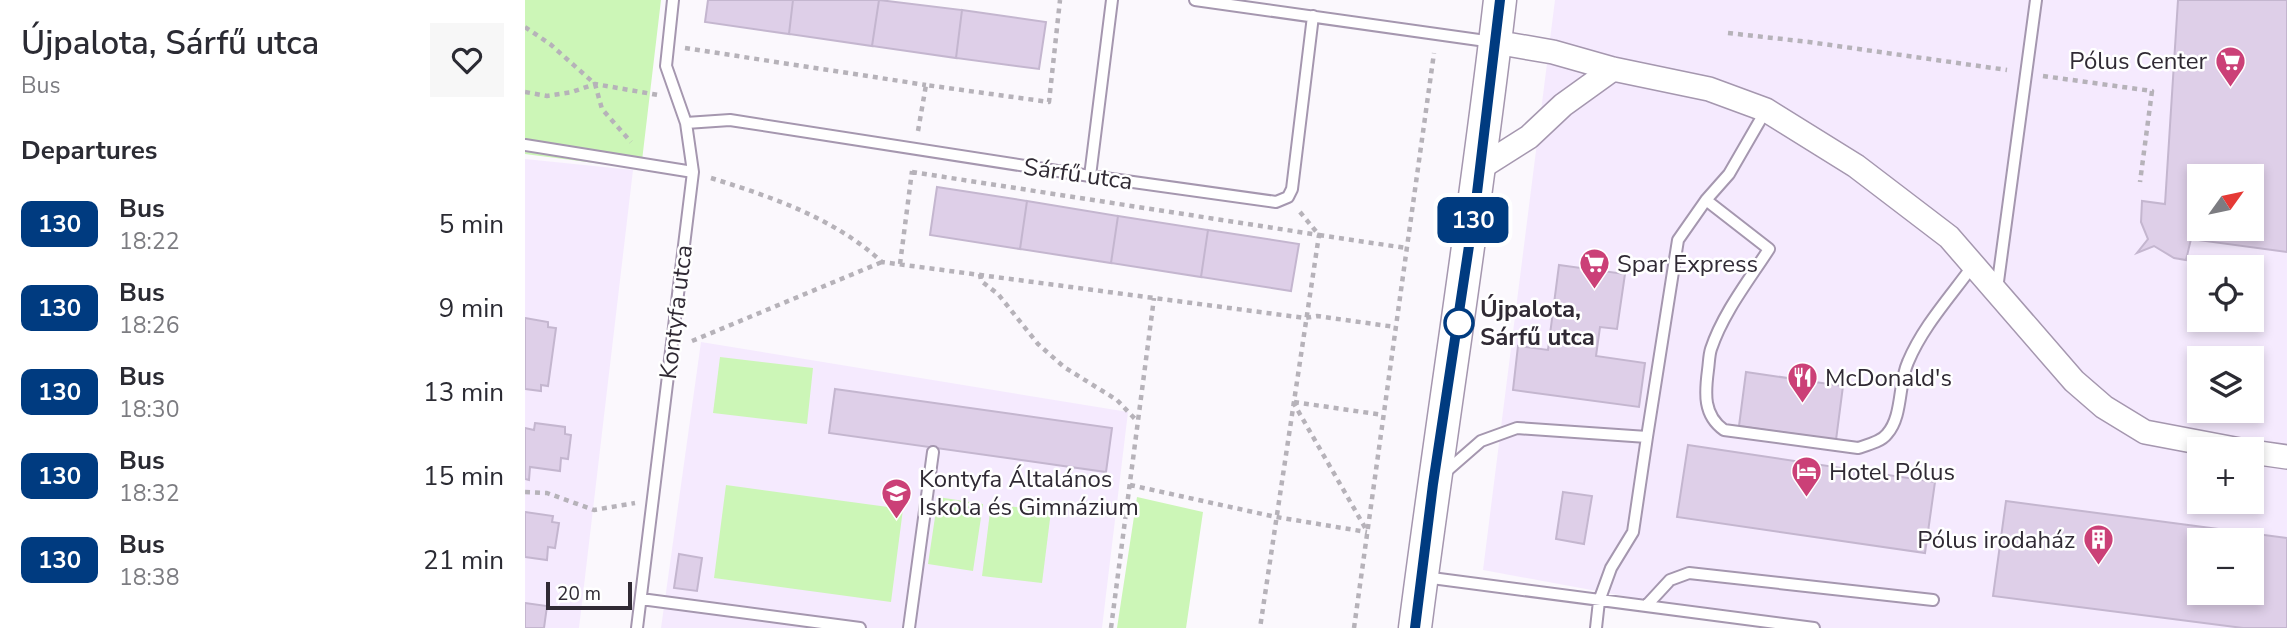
<!DOCTYPE html>
<html lang="en">
<head>
<meta charset="utf-8">
<style>
  body { margin:0; font-family:"Nunito Sans",sans-serif; background:#f7f7f7; color:#2b2b33; height:100vh; display:flex; flex-direction:column; font-size:26px; white-space:nowrap }
  * { box-sizing:border-box; margin:0 }
  p { font-size:23px; color:#7c7c81 }
  .icon { flex:none; width:38px; height:38px; fill:none; stroke:currentColor; stroke-width:2; stroke-linecap:round; stroke-linejoin:round }
  .map { position:relative; flex:1; overflow:hidden }
  .side { display:flex; flex-direction:column; background:#fff; width:525px }
  .side>* { flex:none }
  .badge { padding:0 14px; border-radius:10px; font-size:24px; line-height:46px }
  .needle { width:46px; rotate:57deg }
  .buttons { position:absolute; left:1662px; top:164px; display:grid; gap:14px }
  .buttons a { display:grid; place-items:center; width:77px; height:77px; border-radius:0px; background:#fff; box-shadow:0 4px 10px #0003; font-size:35px }
  .scale { position:absolute; left:21px; bottom:18px; width:86px; box-sizing:border-box; padding-left:7px; border:4px solid #302a34; border-top:0; font-size:19px; line-height:24px; white-space:nowrap; color:#302a34; -webkit-text-stroke:5px #fff; paint-order:stroke }
  .map>.badge { position:absolute; translate:-50% -50%; box-shadow:0 0 0 4px #fff }
  h2 { padding:0 21px; font-size:26px; line-height:63px }
  .round { display:grid; place-items:center; flex:none; width:74px; height:74px; border-radius:0px; background:#f7f7f7 }
  .headline { display:flex; align-items:center; justify-content:space-between; height:119px; padding:0 21px }
  h1 { font-size:33px; font-weight:600; line-height:52px }
  ul { padding:0; list-style:none }
  li { display:flex; align-items:center; gap:21px; height:84px; padding:0 21px }
  li div { flex:1 }
  li b { display:block; font-size:26px }
  li em { font-style:normal }
  li .badge { min-width:77px; font-weight:700; text-align:center }
  main { display:flex; flex:1; min-height:0 }
  .map>svg:first-child { display:block }
  .built { fill:#f5eafe; fill-rule:evenodd }
  .green { fill:#ccf6b7 }
  .building { fill:#decfe8; stroke:#c4b6cf; stroke-width:2; fill-rule:evenodd }
  .lines { fill:none; stroke-linecap:round; stroke-linejoin:round }
  .lane-casing { stroke:#a597af; stroke-width:14 }
  .street-casing { stroke:#a597af; stroke-width:26 }
  .secondary-casing { stroke:#a597af; stroke-width:35 }
  .path { stroke:#b6b2b9; stroke-width:4.5; stroke-dasharray:5 5; stroke-linecap:butt }
  .lane { stroke:#fff; stroke-width:10 }
  .street { stroke:#fff; stroke-width:23 }
  .secondary { stroke:#fff; stroke-width:32 }
  .line-casing { stroke:#fff; stroke-width:16 }
  .line { stroke:#003b80; stroke-width:10 }
  .stop-dot { fill:#fff; stroke:#003b80; stroke-width:3.5 }
  .labels { text-anchor:middle; dominant-baseline:central; stroke-width:5; stroke-linejoin:round; paint-order:stroke }
  .poi-label { font-size:24px; fill:#302a34; stroke:#fff; text-anchor:start }
  .street-label { font-size:24px; fill:#302a34; stroke:#fff }
  .stop-label { font-size:24px; font-weight:bold; fill:#302a34; stroke:#fff; text-anchor:start }
</style>
</head>
<body>
<main>
<section class="side">
<div class="headline"><div><h1>Újpalota, Sárfű utca</h1><p>Bus</p></div><a class="round"><svg class="icon" aria-label="heart" viewBox="0 0 24 24"><path d="M12 20l-8-8c-3-5 5-10 8-4 3-6 11-1 8 4z"/></svg></a></div>
<h2>Departures</h2>
<ul>
<li><span class="badge" style="background:#003b80;color:#fff">130</span><div><b>Bus</b><p>18:22</p></div><em>5 min</em></li>
<li><span class="badge" style="background:#003b80;color:#fff">130</span><div><b>Bus</b><p>18:26</p></div><em>9 min</em></li>
<li><span class="badge" style="background:#003b80;color:#fff">130</span><div><b>Bus</b><p>18:30</p></div><em>13 min</em></li>
<li><span class="badge" style="background:#003b80;color:#fff">130</span><div><b>Bus</b><p>18:32</p></div><em>15 min</em></li>
<li><span class="badge" style="background:#003b80;color:#fff">130</span><div><b>Bus</b><p>18:38</p></div><em>21 min</em></li>
</ul>
</section>
<div class="map">
<svg width="1762" height="628" viewBox="0 0 1762 628">
  <rect width="100%" height="100%" fill="#fbf8fd"/>
  <path class="built" d="M1030,0H1762V628H1271L958,570ZM1675,177H1727V229H1675ZM1675,268H1727V320H1675ZM1675,359H1727V411H1675ZM1675,450H1727V502H1675ZM1675,541H1727V593H1675Z
    M0,159L108,170L54,628H0Z
    M176,342L603,412L577,628H136Z"/>
  <path class="green" d="M0,0H136L116,169L0,154Z
    M195,357L288,368L282,424L188,413Z
    M201,485L378,509L366,602L189,578Z
    M413,497L458,504L448,571L403,564Z
    M612,497L678,512L661,628H592Z
    M466,504L526,511L517,583L457,576Z"/>
  <path class="building" d="M183,0H268L264,34L180,22Z
    M268,0H354L347,46L264,34Z
    M354,0L437,10L431,58L347,46Z
    M1653,0H1762V252L1666,239L1661,260L1649,258L1629,246L1612,253L1623,239L1616,222L1617,201L1640,204ZM1675,177H1727V229H1675Z
    M437,10L521,22L514,69L431,58Z
    M412,187L502,201L495,249L405,235Z
    M502,201L593,216L586,263L495,249Z
    M593,216L683,230L676,277L586,263Z
    M683,230L774,244L766,291L676,277Z
    M1034,265L1100,274L1092,329L1075,327L1071,356L1120,363L1114,407L988,390L993,346L1023,350Z
    M0,318L23,322V327L31,328L23,386L16,385V391L0,389Z
    M1221,372L1318,386L1311,440L1214,426Z
    M310,389L587,428L581,472L304,433Z
    M10,423L40,427V434L46,435L43,459L36,458L35,471L5,467L4,480L0,479V428L9,430Z
    M1163,445L1410,482L1400,553L1152,517Z
    M1038,492L1067,496L1059,544L1031,539Z
    M1481,501L1762,538V628H1718L1468,596ZM1675,541H1727V593H1675Z
    M0,512L28,516L27,522L34,523L30,548L23,547L22,560L0,557Z
    M154,554L177,558L172,591L149,588Z
    M0,603L22,606L19,628H0Z"/>
  <g class="lines">
    <defs>
      <path id="lane" d="M670,0L968,42
        M161,123L205,120L565,176L751,202L763,197L767,189L788,16
        M0,145L168,172
        M565,176L587,0
        M1181,200L1244,249C1224,280 1198,313 1186,349C1184,355 1184,363 1183,370C1180,393 1178,415 1199,430L1333,448C1342,445 1356,442 1362,434C1378,416 1373,384 1383,362C1398,326 1426,296 1449,264
        M1472,289L1511,0
        M917,475L956,441L992,428L1122,437L1153,240L1181,200L1204,174L1241,110
        M899,577L1289,628
        M116,599L335,628
        M1121,606L1145,580L1164,573L1408,600
        M112,628L168,172L161,123L141,66L148,0
        M384,628L408,452
        M1071,628L1074,601L1086,568L1108,532L1122,437"/>
      <path id="street" d="M970,42L1028,52L1088,69L1184,89L1241,110L1331,166L1424,237L1549,381L1579,407L1620,432L1715,450
        M955,168L1004,137L1038,105L1088,69
        M1727,452L1762,457"/>
      <path id="secondary" d="M890,628C917,418 951,210 975,0"/>
    </defs>
    <use href="#lane" class="lane-casing"/>
    <use href="#street" class="street-casing"/>
    <use href="#secondary" class="secondary-casing"/>
    <path class="path" d="M0,27L25,44L70,84L77,109L106,142
      M1203,33L1284,42L1482,70
      M160,48L401,85
      M1518,76L1627,91L1615,182
      M0,92L22,96L47,92L70,84L133,95
      M393,131L401,85L524,102L535,0
      M387,172L794,235L735,628
      M186,178C247,197 309,218 357,262L780,318L792,316L870,327
      M775,212L794,235L881,248
      M375,264L387,171
      M455,274L456,281L473,294L513,344L539,367L592,400L612,421
      M167,341L357,262
      M768,402L842,531
      M769,402L858,415
      M605,485L751,517L842,532
      M0,492L22,493L69,510L110,503
      M586,628L629,298
      M829,628L909,53"/>
    <use href="#lane" class="lane"/>
    <use href="#street" class="street"/>
    <use href="#secondary" class="secondary"/>
  </g>
  <g class="lines">
    <defs>
      <path id="line" d="M890,628L908,484L952,193L975,0"/>
    </defs>
    <use href="#line" class="line-casing"/>
    <use href="#line" class="line"/>
  </g>
  <defs>
    <symbol id="supermarket-pin" viewBox="-11 -11 22 30"><path d="M0 17L-7.5 6A9.5 9.5 0 1 1 7.5 6Z" fill="#cb4077" stroke="#fff"/><path d="M-6-5.5h2.5l.6 2H6L4.5 2H-2.5L-4.4-4H-6ZM-1.5 3.2a1.3 1.3 0 1 0 .1 0ZM3 3.2a1.3 1.3 0 1 0 .1 0Z" fill="#fff"/></symbol>
    <symbol id="restaurant-pin" viewBox="-11 -11 22 30"><path d="M0 17L-7.5 6A9.5 9.5 0 1 1 7.5 6Z" fill="#cb4077" stroke="#fff"/><path d="M-5-6h1v4h1v-4h1v4h1v-4h1v5L-1.5 .5V6h-2V.5L-5-1ZM5-6V6H3V1.5H1.5Q1.5-4 5-6Z" fill="#fff"/></symbol>
    <symbol id="hotel-pin" viewBox="-11 -11 22 30"><path d="M0 17L-7.5 6A9.5 9.5 0 1 1 7.5 6Z" fill="#cb4077" stroke="#fff"/><path d="M-6-4.5h1.5V1H6V5H4.5V3h-9V5H-6ZM-4 0a1.8 1.8 0 1 1 3.6 0ZM.5 0V-2.5h3Q6-2.5 6 0Z" fill="#fff"/></symbol>
    <symbol id="school-pin" viewBox="-11 -11 22 30"><path d="M0 17L-7.5 6A9.5 9.5 0 1 1 7.5 6Z" fill="#cb4077" stroke="#fff"/><path d="M0-5L7-2L0 1L-7-2ZM-4 1L0 2.5L4 1V4Q0 6-4 4Z" fill="#fff"/></symbol>
    <symbol id="building-pin" viewBox="-11 -11 22 30"><path d="M0 17L-7.5 6A9.5 9.5 0 1 1 7.5 6Z" fill="#cb4077" stroke="#fff"/><path d="M-4-6H4V6H1V3H-1V6H-4ZM-2.5-4.3h1.7v1.8h-1.7ZM.8-4.3h1.7v1.8H.8ZM-2.5-1h1.7V.8h-1.7ZM.8-1h1.7V.8H.8Z" fill="#fff"/></symbol>
  </defs>
  <g fill-rule="evenodd">
    <use href="#supermarket-pin" x="1688" y="44" width="35" height="47"/>
    <use href="#supermarket-pin" x="1052" y="246" width="35" height="47"/>
    <use href="#restaurant-pin" x="1260" y="360" width="35" height="47"/>
    <use href="#hotel-pin" x="1264" y="454" width="35" height="47"/>
    <use href="#school-pin" x="354" y="476" width="35" height="47"/>
    <use href="#building-pin" x="1556" y="522" width="35" height="47"/>
  </g>
  <circle class="stop-dot" cx="934" cy="323" r="14"/>
  <g class="labels">
    <g class="poi-label">
      <text x="1682" y="61" text-anchor="end">Pólus Center</text>
      <text x="1092" y="264">Spar Express</text>
      <text x="1300" y="378">McDonald's</text>
      <text x="1304" y="472">Hotel Pólus</text>
      <text x="394" y="479">Kontyfa Általános<tspan x="394" dy="28">Iskola és Gimnázium</tspan></text>
      <text x="1550" y="540" text-anchor="end">Pólus irodaház</text>
    </g>
    <g class="street-label">
      <text transform="translate(553 174) rotate(8)">Sárfű utca</text>
      <text transform="translate(151 312) rotate(-83)">Kontyfa utca</text>
    </g>
    <g class="stop-label">
      <text x="955" y="309">Újpalota,<tspan x="955" dy="28">Sárfű utca</tspan></text>
    </g>
  </g>
</svg>
<div class="buttons">
<a><svg class="needle" viewBox="-14 -14 28 28"><path d="M0-13l5 13h-10z" fill="#e53935"/><path d="M0 13l5-13h-10z" fill="#7c7c81"/></svg></a>
<a><svg class="icon" aria-label="locate" viewBox="0 0 24 24"><circle cx="12" cy="12" r="6"/><path d="M12 2v4M12 18v4M2 12h4M18 12h4"/></svg></a>
<a><svg class="icon" aria-label="layers" viewBox="0 0 24 24"><path d="M12 4l9 5-9 5-9-5zM3 14l9 5 9-5"/></svg></a>
<a>+</a>
<a>−</a>
</div>
<div class="scale">20 m</div>
<b class="badge" style="left:948px;top:220px;background:#003b80;color:#fff">130</b>
</div>
</main>
</body>
</html>
